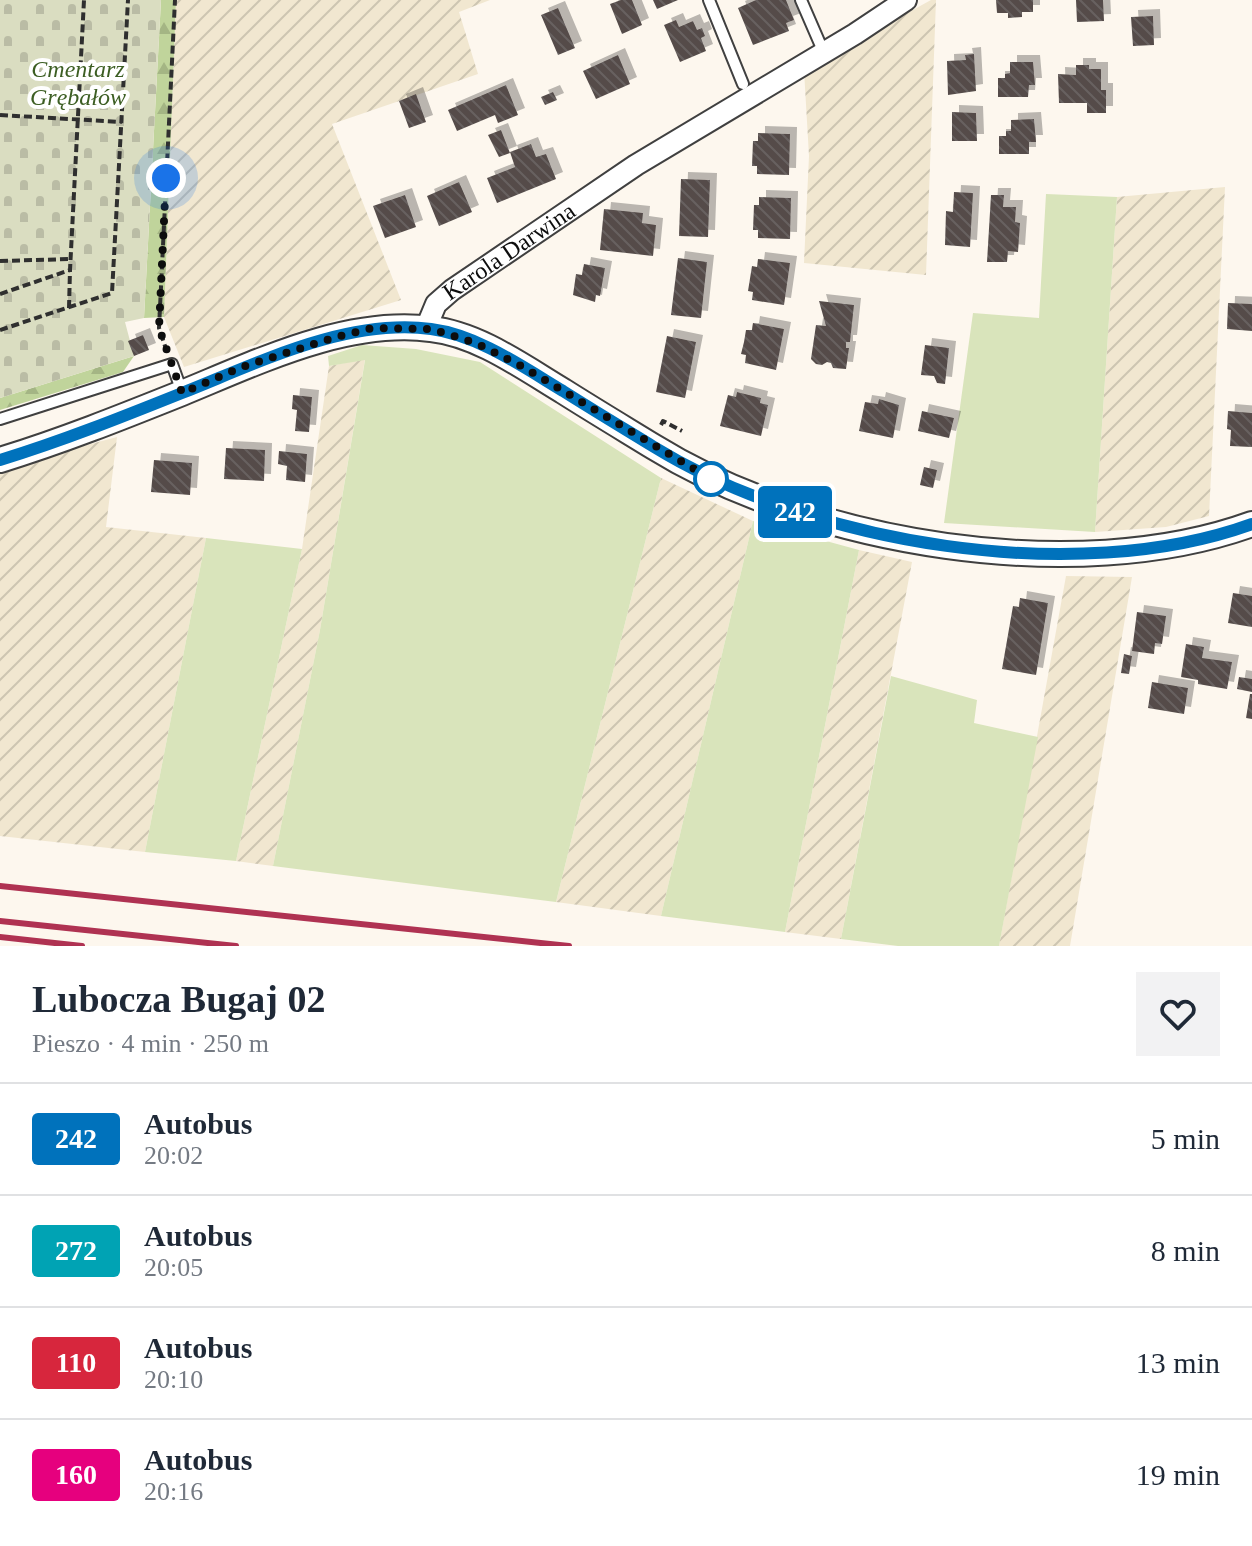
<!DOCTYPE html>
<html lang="pl">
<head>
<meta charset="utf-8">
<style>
  body { margin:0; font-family:Georgia,serif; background:#f2f2f3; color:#1f2937; height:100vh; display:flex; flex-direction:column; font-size:30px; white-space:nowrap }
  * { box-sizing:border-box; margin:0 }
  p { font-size:26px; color:#747a83 }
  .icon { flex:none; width:44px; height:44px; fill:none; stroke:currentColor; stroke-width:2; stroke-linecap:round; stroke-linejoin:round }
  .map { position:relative; height:946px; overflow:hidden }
  .details { display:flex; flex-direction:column; background:#fff; flex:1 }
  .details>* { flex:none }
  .badge { padding:0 16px; border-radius:6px; font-size:28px; line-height:52px }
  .you { position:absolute; width:40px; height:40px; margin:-20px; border:6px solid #fff; border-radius:50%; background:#1a73e8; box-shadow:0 0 0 12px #1a73e833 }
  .map>.badge { position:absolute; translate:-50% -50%; box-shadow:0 0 0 4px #fff }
  .round { display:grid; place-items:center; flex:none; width:84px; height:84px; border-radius:0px; background:#f2f2f3 }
  .head { display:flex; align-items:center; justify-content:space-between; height:136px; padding:0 32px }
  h1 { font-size:38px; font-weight:800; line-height:60px }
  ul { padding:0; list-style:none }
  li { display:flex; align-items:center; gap:24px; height:112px; padding:0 32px; border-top:2px solid #e0e1e3 }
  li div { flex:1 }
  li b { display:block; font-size:30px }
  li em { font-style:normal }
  li .badge { min-width:88px; font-weight:700; text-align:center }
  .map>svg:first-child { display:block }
  .farmland { fill:url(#farmland-furrows) }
  .grass { fill:#d9e4bb }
  .forest { fill:url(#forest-firs) }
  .cemetery { fill:url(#cemetery-stones) }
  .building { fill:url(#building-back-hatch); filter:url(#shadow) }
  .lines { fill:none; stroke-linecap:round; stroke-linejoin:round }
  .service-casing { stroke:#404040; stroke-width:14 }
  .minor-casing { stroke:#404040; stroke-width:24 }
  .tertiary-casing { stroke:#404040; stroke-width:28 }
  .path { stroke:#2f2f2f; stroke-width:4; stroke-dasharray:8 4; stroke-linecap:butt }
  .service { stroke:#fff; stroke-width:10 }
  .minor { stroke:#fff; stroke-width:20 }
  .tertiary { stroke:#fff; stroke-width:24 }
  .rail { stroke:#af3252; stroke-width:6 }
  .line-casing { stroke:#fff; stroke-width:18 }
  .line { stroke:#0072bc; stroke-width:12 }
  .walk { stroke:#0d0d0d; stroke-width:8; stroke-dasharray:0 14.4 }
  .stop-dot { fill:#fff; stroke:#0072bc; stroke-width:4 }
  .labels { text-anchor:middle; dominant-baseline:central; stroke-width:8; stroke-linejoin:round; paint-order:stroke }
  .park-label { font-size:24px; font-style:italic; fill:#3c5e23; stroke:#fff }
  .street-label { font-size:24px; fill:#0d0d0d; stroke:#fff }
</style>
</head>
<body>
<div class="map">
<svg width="1252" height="946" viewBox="0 0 1252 946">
  <defs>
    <pattern id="farmland-furrows" width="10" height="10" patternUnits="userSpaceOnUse" patternTransform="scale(2)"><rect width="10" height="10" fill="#f1e7d0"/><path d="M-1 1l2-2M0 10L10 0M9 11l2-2" fill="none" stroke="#cdc5b1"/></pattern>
    <pattern id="forest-firs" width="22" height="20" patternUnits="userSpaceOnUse" patternTransform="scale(2)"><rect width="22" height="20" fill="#c0d49b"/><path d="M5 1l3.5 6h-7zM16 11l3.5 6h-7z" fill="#a4b584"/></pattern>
    <pattern id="cemetery-stones" width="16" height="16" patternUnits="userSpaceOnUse" patternTransform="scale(2)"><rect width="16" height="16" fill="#daddc1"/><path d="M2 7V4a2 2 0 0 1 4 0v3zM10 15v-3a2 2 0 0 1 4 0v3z" fill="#babca5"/></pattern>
    <pattern id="building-back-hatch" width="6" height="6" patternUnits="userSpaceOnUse" patternTransform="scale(2)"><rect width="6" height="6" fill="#544c4a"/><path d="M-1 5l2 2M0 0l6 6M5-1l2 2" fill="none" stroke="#686160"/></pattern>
    <filter id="shadow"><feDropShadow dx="7" dy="-7" stdDeviation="0" flood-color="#0004"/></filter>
  </defs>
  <rect width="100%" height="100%" fill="#fdf7ee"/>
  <path class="farmland" d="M176,0H490L459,12L478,74L332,124L401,300L184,367L164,317Z
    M931,0H936L926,275L804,263L809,156L804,70Z
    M1225,187L1209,516L1166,527L1095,532L1117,197Z
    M365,359L320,630L273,866L236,861L302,549L329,366Z
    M117,437L106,527L206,538L145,852L0,836V468Z
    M661,478L753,521L661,916L556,902Z
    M859,550L912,562L841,939L785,932Z
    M1066,576L1132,577L1070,946H999Z"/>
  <path class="grass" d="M1046,194L1117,197L1095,532L944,523L973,313L1039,318Z
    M362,345L416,349L480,362L661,478L556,902L273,866L320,630L365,360L329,366L328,356Z
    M753,521L859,550L785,932L661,916Z
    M206,538L302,549L236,861L145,852Z
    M891,676L977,700L974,723L1038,737L999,946H898L841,939Z"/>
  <path class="forest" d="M161,0H176L164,317L144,318Z
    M134,356L123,372L0,410V398Z"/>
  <path class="cemetery" d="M0,0H161L144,318L125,322L134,356L0,398Z"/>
  <path class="building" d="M621,0H632L642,25L622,34L610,4Z
    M653,0H678L657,9Z
    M756,0H786L794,20L786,23L789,31L753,45L738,8Z
    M996,0H1033V12H1022V17L1008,18V13H997Z
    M1076,0H1103L1104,21L1077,22Z
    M558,8L575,48L558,55L541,15Z
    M1153,16L1154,45L1133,46L1131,17Z
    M676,20L679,27L693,21L697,30L702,28L705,36L701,38L706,51L680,62L664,25Z
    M974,54L976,91L948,95L947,61L966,60L965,55Z
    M618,55L630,84L596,99L583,71Z
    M1010,62H1033L1035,85H1029L1028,97H998V78H1005V74L1010,73Z
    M1076,65H1089V69H1101V90H1106V113H1087V103H1059L1058,74L1076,75Z
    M506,85L518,115L498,123L495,115L457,131L448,110Z
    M553,92L557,100L545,105L541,97Z
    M416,94L426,122L409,128L399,101Z
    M952,112L976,113L977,141H952Z
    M1034,119L1036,142H1029V154H999V136H1006V131H1011V120Z
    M501,130L510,153L499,157L488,135Z
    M758,133L790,134L789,175L757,174V166H752L753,141H758Z
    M531,144L536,157L546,154L556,179L497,203L487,178L515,167L510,152Z
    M681,179L710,180L708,237L679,236Z
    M459,182L472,212L439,226L427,196Z
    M954,192L973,193L970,247L945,245L946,211L953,212Z
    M405,195L416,227L385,238L373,206Z
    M991,195H1004L1003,207H1016L1015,222L1020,223L1018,252L1008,251L1007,262H987Z
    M759,197L791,198L790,239L758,238V230H753L754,205H759Z
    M604,209L643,213L642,223L656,225L653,256L600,250Z
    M678,258L707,262L701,318L671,315Z
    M758,259L790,263L784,305L752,300L753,292L748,291L752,266L757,267Z
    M584,264L605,268L600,296L596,295L595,302L573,295L576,274L582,275Z
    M819,301L854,305L850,342H846V348H849L846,369L833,368L831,363L827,362L822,365L816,364L811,359L816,325L826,326Z
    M1228,303L1252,304V331L1227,329Z
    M753,323L784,329L776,370L745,363L746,355L741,354L744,342L746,330H752Z
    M143,335L149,350L134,356L128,341Z
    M667,336L696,342L685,398L656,392Z
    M925,345L949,348L945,384L937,383L934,376L921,375Z
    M737,392L761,398L760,403L768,405L761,436L720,426L728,395L736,397Z
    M293,395L312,397L309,432L295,431L297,410L292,409Z
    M879,399L899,405L893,438L859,431L865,402L878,404Z
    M922,411L954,418L949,438L918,431Z
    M1228,411L1252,413V447L1230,446L1231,430L1227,429Z
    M226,448L265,450L264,481L224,479Z
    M279,451L307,454L305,482L286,480L287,466L278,464Z
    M154,460L192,463L190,495L151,492Z
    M924,467L937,470L933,488L920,485Z
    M1233,593L1252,596V627L1228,623Z
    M1020,598L1048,603L1036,675L1002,669L1013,606L1019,607Z
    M1137,612L1166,616L1162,644L1155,643L1154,654L1132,651Z
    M1186,644L1204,647L1202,658L1232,662L1227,689L1198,684V680L1181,677Z
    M1124,654L1132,656L1129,674L1121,673Z
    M1239,677L1252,679V692L1237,689Z
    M1152,682L1188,688L1184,714L1148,708Z
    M1250,694H1252V719L1246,718Z"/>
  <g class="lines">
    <defs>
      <path id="service" d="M709,0L743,84
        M801,0L824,53
        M0,419L172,364L182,392"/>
      <g id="minor">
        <path id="s1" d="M426,328L436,304L452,290L636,165L855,34L906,0"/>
      </g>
      <path id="tertiary" d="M0,460C62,441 122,417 182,393C258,362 347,318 431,329C478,334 523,367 563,391C593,410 623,428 654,447C811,544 1076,588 1252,524"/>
    </defs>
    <use href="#service" class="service-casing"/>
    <use href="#minor" class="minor-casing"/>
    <use href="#tertiary" class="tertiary-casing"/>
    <path class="path" d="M0,115L122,122
      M0,261L70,259
      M0,294L70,270L84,0
      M69,308L70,270
      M0,330L112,293L128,0
      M167,352L159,328L175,0
      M661,425L663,421L682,431"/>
    <use href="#service" class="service"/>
    <use href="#minor" class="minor"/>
    <use href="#tertiary" class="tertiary"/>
    <path class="rail" d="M0,886L569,946
      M0,921L236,946
      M0,937L82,946"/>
  </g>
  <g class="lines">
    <defs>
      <path id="line" d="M0,460C62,441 122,417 182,393C258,363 347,318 431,329C478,335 523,367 563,391C593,410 623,428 654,447C812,544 1076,588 1252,524"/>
    </defs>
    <use href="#line" class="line-casing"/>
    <use href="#line" class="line"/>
    <path class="walk" d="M166,178L159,328L182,393L242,367L336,337L373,328L432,329L478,344L523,367L711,479"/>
  </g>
  <circle class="stop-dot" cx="711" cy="479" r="16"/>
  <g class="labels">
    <g class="park-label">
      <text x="78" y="69">Cmentarz<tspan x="78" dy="28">Grębałów</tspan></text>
    </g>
    <g class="street-label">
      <text stroke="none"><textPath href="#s1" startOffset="116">Karola Darwina</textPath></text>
    </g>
  </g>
</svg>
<div class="you" style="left:166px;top:178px"></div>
<b class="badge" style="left:795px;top:512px;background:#0072bc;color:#fff">242</b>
</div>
<section class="details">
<div class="head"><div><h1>Lubocza Bugaj 02</h1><p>Pieszo · 4 min · 250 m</p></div><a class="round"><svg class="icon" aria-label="heart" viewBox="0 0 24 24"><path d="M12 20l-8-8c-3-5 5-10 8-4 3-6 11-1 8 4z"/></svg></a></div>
<ul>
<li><span class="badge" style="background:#0072bc;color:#fff">242</span><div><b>Autobus</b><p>20:02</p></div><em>5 min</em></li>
<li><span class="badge" style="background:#00a3b4;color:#fff">272</span><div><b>Autobus</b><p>20:05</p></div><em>8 min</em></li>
<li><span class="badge" style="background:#d7263d;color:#fff">110</span><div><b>Autobus</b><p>20:10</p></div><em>13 min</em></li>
<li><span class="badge" style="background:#e6007e;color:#fff">160</span><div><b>Autobus</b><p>20:16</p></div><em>19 min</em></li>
</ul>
</section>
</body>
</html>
